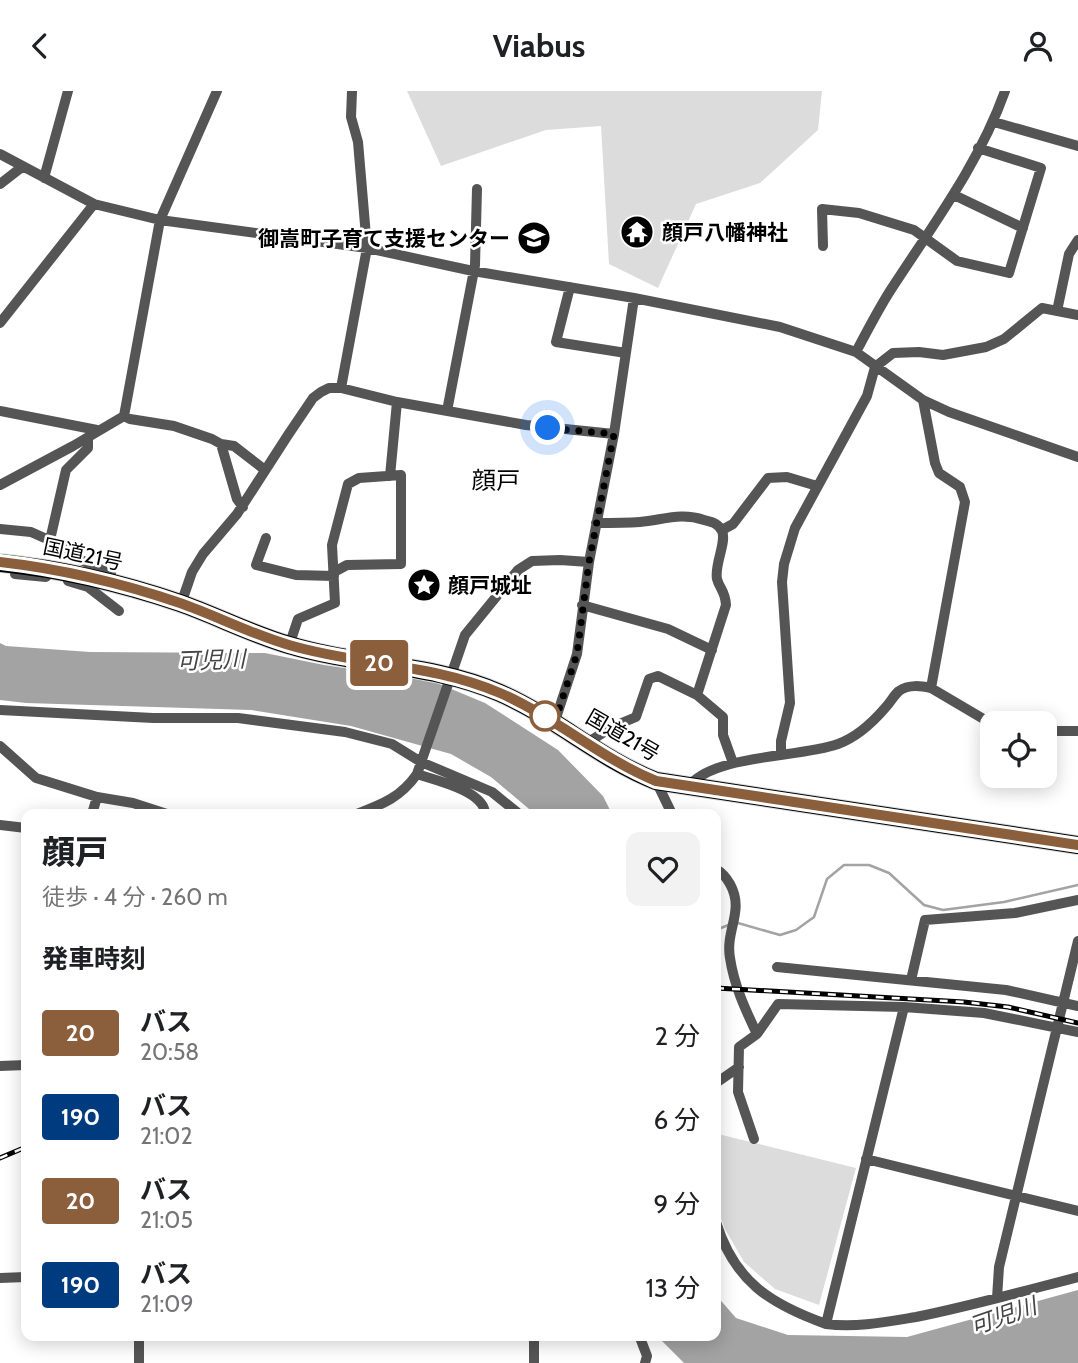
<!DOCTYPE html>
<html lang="ja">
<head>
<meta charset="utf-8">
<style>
  body { margin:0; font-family:Cabin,"Noto Sans JP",sans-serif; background:#f2f2f2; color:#202124; height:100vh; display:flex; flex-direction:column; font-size:26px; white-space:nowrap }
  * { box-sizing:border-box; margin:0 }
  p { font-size:23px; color:#757577 }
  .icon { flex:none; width:38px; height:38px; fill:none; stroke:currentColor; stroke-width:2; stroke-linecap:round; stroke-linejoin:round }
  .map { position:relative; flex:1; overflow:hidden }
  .drawer { position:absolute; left:21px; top:718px; width:700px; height:532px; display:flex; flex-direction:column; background:#fff; border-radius:14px; box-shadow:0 4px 18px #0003 }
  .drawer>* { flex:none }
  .badge { padding:0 14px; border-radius:5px; font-size:24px; line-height:46px }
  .buttons { position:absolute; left:980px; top:620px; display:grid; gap:14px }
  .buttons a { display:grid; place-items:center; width:77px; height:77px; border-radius:14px; background:#fff; box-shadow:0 4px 18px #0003; font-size:35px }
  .you { position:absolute; width:35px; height:35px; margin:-18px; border:5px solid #fff; border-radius:50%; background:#1a73e8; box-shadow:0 0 0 10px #1a73e833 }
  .map>.badge { position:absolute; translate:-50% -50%; box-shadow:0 0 0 4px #fff }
  h2 { padding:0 21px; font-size:26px; line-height:63px }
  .round { display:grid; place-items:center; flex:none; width:74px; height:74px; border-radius:14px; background:#f2f2f2 }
  .summary { display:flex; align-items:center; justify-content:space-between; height:119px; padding:0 21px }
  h1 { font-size:33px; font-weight:800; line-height:52px }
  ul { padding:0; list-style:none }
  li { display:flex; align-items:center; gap:21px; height:84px; padding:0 21px }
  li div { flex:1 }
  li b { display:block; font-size:26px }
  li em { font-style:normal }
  li .badge { min-width:77px; font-weight:700; text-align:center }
  header { display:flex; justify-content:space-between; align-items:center; height:91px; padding:0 21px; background:#fff; font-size:32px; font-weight:800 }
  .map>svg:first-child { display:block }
  .green { fill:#dcdcdc }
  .water { fill:#a3a3a3 }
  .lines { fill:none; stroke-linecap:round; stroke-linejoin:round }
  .stream { stroke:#a3a3a3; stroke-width:2.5 }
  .highway-casing { stroke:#dbdbdb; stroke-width:20 }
  .street { stroke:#555; stroke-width:10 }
  .highway { stroke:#000; stroke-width:18 }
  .rail-casing { stroke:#000; stroke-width:5 }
  .rail { stroke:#fff; stroke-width:2.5; stroke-dasharray:8; stroke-linecap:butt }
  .line-casing { stroke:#fff; stroke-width:16 }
  .line { stroke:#8b5e3c; stroke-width:10 }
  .walk { stroke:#000; stroke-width:7; stroke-dasharray:0 12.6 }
  .stop-dot { fill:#fff; stroke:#8b5e3c; stroke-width:3.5 }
  .labels { text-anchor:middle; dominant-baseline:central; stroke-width:5; stroke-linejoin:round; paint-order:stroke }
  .poi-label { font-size:21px; font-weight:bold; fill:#000; stroke:#fff; text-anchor:start }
  .street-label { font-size:21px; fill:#000; stroke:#fff }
  .water-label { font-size:23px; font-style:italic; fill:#444; stroke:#fff }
  .quarter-label { font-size:24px; fill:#000; stroke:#fff }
</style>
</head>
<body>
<header><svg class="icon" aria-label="back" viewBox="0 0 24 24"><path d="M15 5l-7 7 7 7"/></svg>Viabus<svg class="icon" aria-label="person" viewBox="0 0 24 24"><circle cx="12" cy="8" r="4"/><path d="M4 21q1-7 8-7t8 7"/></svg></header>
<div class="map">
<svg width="1078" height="1272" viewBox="0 0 1078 1272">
  <rect width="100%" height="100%" fill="#fff"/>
  <path class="green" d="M407,0H822L818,39L760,92L696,113L658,197L609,173L601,35L546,39L441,75Z
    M718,1043L856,1077L819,1214L775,1198L744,1171L725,1138L716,1114V1054Z"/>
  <path class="water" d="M0,552L6,555L90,561L265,562L324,574L432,590L485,612L558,659L603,705L612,723H535L491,686L451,663L351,635L251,619L26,612L0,609Z
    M1078,1199V1272H684L656,1244H716V1204L736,1227L788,1244L907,1246Z"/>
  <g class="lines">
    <path class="stream" d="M738,832L780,844L796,839L814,826L827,788L844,774H869L889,782L924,814L943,819L1004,811L1078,794
      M716,839L731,833"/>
    <defs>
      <path id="highway" d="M0,472C62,478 121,492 180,512C217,525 251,543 289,554C359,575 431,572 500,602C555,626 600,668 656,690L1078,754"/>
    </defs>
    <use href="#highway" class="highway-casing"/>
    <path class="street" d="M994,31L1078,55
      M0,63L94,113L160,129L367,157L473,180L634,207L780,236L856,261L923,309L949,321L1078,366
      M44,87L68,0
      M0,93L22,76
      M954,104L1023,137
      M823,155L822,118L859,122L914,139L957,170L1009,182L1041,77L978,57
      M570,196L556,251L626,262
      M1057,220L1069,163L1078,149
      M0,232L94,113
      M856,261C867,240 878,219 890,200C932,135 979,73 1005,0
      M341,297L367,157L358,51L351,26L352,0
      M923,309L935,372L939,382L960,396L965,411L931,597
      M0,320L97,339
      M447,320L475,174L477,98
      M124,325L160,129L217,0
      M221,353L237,408L243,416
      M390,385L397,311
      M0,394L73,355L124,325L130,328L174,335L212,348L221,353L234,355L265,379
      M596,432C611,432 625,432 640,431C663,429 681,421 704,429C712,431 718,432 722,440C727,451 714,474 717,488C720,499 725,499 726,514L697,604L723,626V644L733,672
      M0,438L31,441L67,457L81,469L111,483V490
      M722,439L733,433L768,387L787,386L817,395
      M266,447L256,474L296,484L334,485
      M50,449L66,379L88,357V346
      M15,483L46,486
      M68,490L88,496L119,520
      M181,513L192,481L203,463L237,423L288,344L313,307L321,301L329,297H341L397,311L526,334L614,343
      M582,514L668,538L712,559
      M289,555L298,528L335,512L332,454L348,393L359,387L401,384V473L347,474L334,481
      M0,619L153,627H238L345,641L392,653L421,671L492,701L519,723
      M555,630L577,563L589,471L614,343L634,207
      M1045,640H1078
      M587,652L612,636L636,626L649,588L658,585L697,604
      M0,655L36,687L97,706L133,712L167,723
      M781,664V650L790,612L782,491L784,473L795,437L867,305L875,276L893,262L919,261L943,264L986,256L1004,248L1042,217L1078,224
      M417,683C435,689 485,700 485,723
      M656,690L672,723
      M689,695C715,663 799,667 838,653C857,646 873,631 885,617C890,612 894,604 899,600C909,593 921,595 931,597L992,633
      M92,723L97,706
      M357,723C383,713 401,706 417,683L465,544L518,479L532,470L560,469L589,471
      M0,734L26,737
      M716,778C723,782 726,786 730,793C745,820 725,839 730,867C734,894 745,918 757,943L739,956L738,1001L754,1048
      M777,876L1006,899L1078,915
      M911,889L925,829L1015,822L1078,809
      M904,916L826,1233C856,1237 886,1231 916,1226C971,1215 1024,1200 1078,1186
      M757,943L778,913L904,916L984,922L1078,941
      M0,975L26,974
      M716,992L739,976
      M866,1068L1078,1120
      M716,1131C734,1190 770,1213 826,1233
      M0,1187L26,1186
      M997,1207L999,1176L1078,850
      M139,1244V1272
      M534,1244V1272
      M639,1244L647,1265L645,1272"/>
    <use href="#highway" class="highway"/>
    <defs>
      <path id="rail" d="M716,897L964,911L1008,916L1078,932
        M0,1067L26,1056"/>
    </defs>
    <use href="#rail" class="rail-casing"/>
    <use href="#rail" class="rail"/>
  </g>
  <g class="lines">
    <defs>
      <path id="line" d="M0,471C62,478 121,492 180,512C217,525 251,543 289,554C360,575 430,572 500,602C555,626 600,667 656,690L1078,754"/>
    </defs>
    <use href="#line" class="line-casing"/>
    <use href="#line" class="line"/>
    <path class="walk" d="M545,625L555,630L577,563L589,471L614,343L548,337"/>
  </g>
  <defs>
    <symbol id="temple-disc" viewBox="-11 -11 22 22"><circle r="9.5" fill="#000" stroke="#fff"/><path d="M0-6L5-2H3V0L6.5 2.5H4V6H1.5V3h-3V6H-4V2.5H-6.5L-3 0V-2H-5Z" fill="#fff"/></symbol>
    <symbol id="school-disc" viewBox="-11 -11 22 22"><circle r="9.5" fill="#000" stroke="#fff"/><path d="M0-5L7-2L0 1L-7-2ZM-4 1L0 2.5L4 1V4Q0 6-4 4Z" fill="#fff"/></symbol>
    <symbol id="sight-disc" viewBox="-11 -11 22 22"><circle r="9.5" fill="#000" stroke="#fff"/><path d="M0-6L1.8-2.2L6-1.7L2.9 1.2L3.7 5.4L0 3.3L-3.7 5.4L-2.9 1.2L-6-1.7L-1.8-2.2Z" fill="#fff"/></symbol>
  </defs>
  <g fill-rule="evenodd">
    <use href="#temple-disc" x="618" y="122" width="38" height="38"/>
    <use href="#school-disc" x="515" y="128" width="38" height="38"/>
    <use href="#sight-disc" x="405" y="475" width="38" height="38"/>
  </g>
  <circle class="stop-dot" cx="545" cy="625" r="14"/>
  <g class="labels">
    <g class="poi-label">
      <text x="662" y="141">顔戸八幡神社</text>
      <text x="510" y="147" text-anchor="end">御嵩町子育て支援センター</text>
      <text x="448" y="494">顔戸城址</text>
    </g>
    <g class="street-label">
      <text transform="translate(83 463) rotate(12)">国道21号</text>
      <text transform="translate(623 644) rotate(30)">国道21号</text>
    </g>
    <g class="water-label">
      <text transform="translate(211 569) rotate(-2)">可児川</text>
      <text transform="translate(1003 1225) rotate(-19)">可児川</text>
    </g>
    <g class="quarter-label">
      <text x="496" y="389">顔戸</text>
    </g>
  </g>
</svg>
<div class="buttons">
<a><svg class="icon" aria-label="locate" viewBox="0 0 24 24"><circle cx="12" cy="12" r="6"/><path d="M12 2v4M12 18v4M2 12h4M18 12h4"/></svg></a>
</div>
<div class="you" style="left:548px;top:337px"></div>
<b class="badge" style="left:379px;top:572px;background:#8b5e3c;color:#fff">20</b>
<section class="drawer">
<div class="summary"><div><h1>顔戸</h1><p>徒歩 · 4 分 · 260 m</p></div><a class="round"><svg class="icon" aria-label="heart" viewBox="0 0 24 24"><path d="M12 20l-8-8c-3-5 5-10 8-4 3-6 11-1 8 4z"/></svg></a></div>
<h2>発車時刻</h2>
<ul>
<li><span class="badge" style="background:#8b5e3c;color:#fff">20</span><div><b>バス</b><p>20:58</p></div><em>2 分</em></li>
<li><span class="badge" style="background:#003b80;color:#fff">190</span><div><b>バス</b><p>21:02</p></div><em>6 分</em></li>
<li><span class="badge" style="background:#8b5e3c;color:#fff">20</span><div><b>バス</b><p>21:05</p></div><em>9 分</em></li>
<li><span class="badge" style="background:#003b80;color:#fff">190</span><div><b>バス</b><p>21:09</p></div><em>13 分</em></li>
</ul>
</section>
</div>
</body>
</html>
